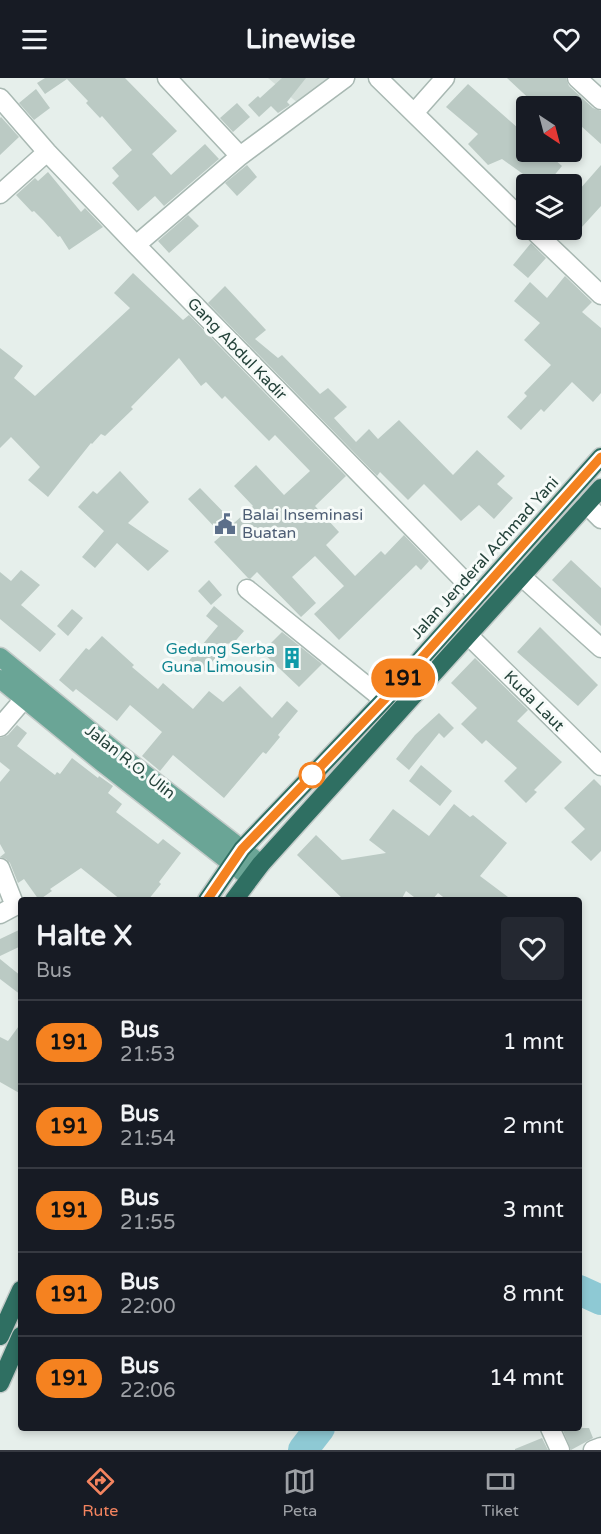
<!DOCTYPE html>
<html lang="id">
<head>
<meta charset="utf-8">
<style>
  body { margin:0; font-family:"Varela Round",sans-serif; background:#242831; color:#f1f3f6; height:100vh; display:flex; flex-direction:column; font-size:22px; white-space:nowrap }
  * { box-sizing:border-box; margin:0 }
  p { font-size:20px; color:#9ea1a6 }
  .icon { flex:none; width:33px; height:33px; fill:none; stroke:currentColor; stroke-width:2; stroke-linecap:round; stroke-linejoin:round }
  .map { position:relative; flex:1; overflow:hidden }
  .details { position:absolute; left:18px; top:819px; width:564px; height:534px; display:flex; flex-direction:column; background:#171b24; border-radius:6px; box-shadow:0 3px 9px #0003 }
  .details>* { flex:none }
  .badge { padding:0 12px; border-radius:20px; font-size:21px; line-height:39px }
  .needle { width:39px; rotate:144deg }
  .controls { position:absolute; left:516px; top:18px; display:grid; gap:12px }
  .controls a { display:grid; place-items:center; width:66px; height:66px; border-radius:6px; background:#171b24; box-shadow:0 3px 9px #0003; font-size:30px }
  .map>.badge { position:absolute; translate:-50% -50%; box-shadow:0 0 0 3px #fff }
  .round { display:grid; place-items:center; flex:none; width:63px; height:63px; border-radius:6px; background:#242831 }
  .headline { display:flex; align-items:center; justify-content:space-between; height:102px; padding:0 18px }
  h1 { font-size:28px; font-weight:700; line-height:45px }
  ul { padding:0; list-style:none }
  li { display:flex; align-items:center; gap:18px; height:84px; padding:0 18px; border-top:2px solid #363941 }
  li div { flex:1 }
  li b { display:block; font-size:22px }
  li em { font-style:normal }
  li .badge { min-width:66px; font-weight:700; text-align:center }
  header { display:flex; justify-content:space-between; align-items:center; height:78px; padding:0 18px; background:#171b24; font-size:27px; font-weight:700 }
  .tabs { display:flex; justify-content:space-around; align-items:center; height:84px; border-top:2px solid #363941; background:#171b24; font-size:16px; color:#9ea1a6 }
  .tabs a { display:grid; justify-items:center; gap:3px }
  .tabs .current { color:#f4845f }
  .map>svg:first-child { display:block }
  .built { fill:#d4dfda }
  .lines { fill:none; stroke-linecap:round; stroke-linejoin:round }
  .river { stroke:#8ec9d4; stroke-width:30 }
  .building { fill:#bbcac4 }
  .minor-casing { stroke:#a8b8b2; stroke-width:21 }
  .major-casing { stroke:#c2cac8; stroke-width:21 }
  .highway-casing { stroke:#c2cac8; stroke-width:21 }
  .minor { stroke:#fff; stroke-width:18 }
  .major { stroke:#6aa596; stroke-width:18 }
  .highway { stroke:#2f6f62; stroke-width:18 }
  .line-casing { stroke:#fff; stroke-width:14 }
  .line { stroke:#f58220; stroke-width:9 }
  .stop-dot { fill:#fff; stroke:#f58220; stroke-width:3 }
  .labels { text-anchor:middle; dominant-baseline:central; stroke-width:6; stroke-linejoin:round; paint-order:stroke }
  .street-label { font-size:16px; fill:#24423a; stroke:#f7fbf9 }
  .service-label { font-size:16px; fill:#4e5e75; stroke:#f7fbf9; text-anchor:start }
  .culture-label { font-size:16px; fill:#0d838f; stroke:#f7fbf9; text-anchor:end }
</style>
</head>
<body>
<header><svg class="icon" aria-label="menu" viewBox="0 0 24 24"><path d="M4 6h16M4 12h16M4 18h16"/></svg>Linewise<svg class="icon" aria-label="heart" viewBox="0 0 24 24"><path d="M12 20l-8-8c-3-5 5-10 8-4 3-6 11-1 8 4z"/></svg></header>
<div class="map">
<svg width="601" height="1372" viewBox="0 0 601 1372">
  <rect width="100%" height="100%" fill="#e6efeb"/>
  <path class="built" d="M268,0H347L299,26Z"/>
  <g class="lines">
    <path class="river" d="M579,1212L601,1222
      M303,1372L320,1350"/>
  </g>
  <path class="building" d="M45,0H125L177,53L152,76L171,97L205,66L219,81L164,128L155,118L138,133L112,105L119,98L112,90L132,72L102,38L100,40L86,25L88,23L67,1L45,16L37,5Z
    M282,0H306L287,24L290,27L278,35L271,28L259,39L248,27L258,18L260,20Z
    M507,0H566L569,8L593,30L601,33V66L581,48L572,58V28H537Z
    M468,6L526,57V74H546L562,88L547,106H537L502,81L488,87L468,66L478,56L446,29Z
    M36,11L50,30L34,42L19,25Z
    M237,25L250,39L233,54L220,40Z
    M1,39L19,59L0,77V40Z
    M247,87L257,99L237,118L225,105Z
    M601,87V128L581,150L572,144V120Z
    M48,94L81,134L85,130L103,149L69,172L60,158L58,159L43,142L34,133L32,134L16,117L35,100L38,103Z
    M188,137L199,148L169,175L158,163Z
    M531,165L546,180L528,200L513,187Z
    M133,195L183,242L189,237L346,398L315,428L339,454L326,467L355,498L381,473L385,477L404,457L429,483L421,492L416,487L339,562L314,536L344,508L315,478L292,499L316,525L301,539L257,494L250,501L248,500L214,464L222,457L188,421L200,410L234,445L253,428L234,408L256,387L284,417L310,393L275,357L269,363L225,318L222,321L206,304L201,308L179,280L131,329L133,331L105,358L101,356L92,366L91,365L48,419L28,402L40,389L11,359L0,370V270L23,288L14,300L35,318L130,230L114,215Z
    M565,198L592,224L582,234L601,250V315L593,324L572,304L544,334L541,331L521,352L507,339L527,318L524,315L551,287L524,262L540,245L514,223L530,204L547,220Z
    M225,208L266,252L255,261L278,280L282,277L320,316L328,310L347,329L334,340L356,364L369,351L378,361L399,342L453,397L477,372L505,398L497,406L513,420L494,441L479,427L461,443L424,406L408,422L380,394L377,398L208,225Z
    M120,393L149,424L128,445L169,473L148,493L117,465L95,490L82,479L104,453L78,429L93,413L97,416Z
    M571,482L601,510V548L552,502Z
    M21,492L40,507L21,527L56,556L40,574L0,541V494L11,503Z
    M209,502L222,517L211,527L198,513Z
    M214,528L244,553L231,568L228,565L201,597L187,585L218,548L206,538Z
    M72,531L83,540L68,558L57,548Z
    M540,549L598,607L578,628L517,574Z
    M282,554L322,586L299,609L262,574Z
    M102,558L134,587L132,589L158,611L163,605L193,631L209,613L223,624L240,608L272,640L287,623L298,633L278,657L280,659L266,676L263,674L224,720L173,677L160,693L142,678L162,654L130,627L117,643L76,611L73,614L59,602L86,570L89,572Z
    M475,580L528,632L517,643L562,684L534,712L537,714L526,725L504,703L517,690L486,662L482,666L461,646L477,630L451,605Z
    M439,635L454,650L444,660L439,655L409,692L396,681L415,657Z
    M17,647L27,655L17,668L55,697L57,694L60,696L72,680L98,700L99,698L113,708L108,715L122,726L116,734L158,766L163,761L181,775L159,804L161,806L148,822H121L81,790L50,811L52,813L39,822L24,801L18,805L10,785L6,781L0,779L5,775L0,766V704L10,692L0,684V660L8,657Z
    M421,687L452,713L440,728L409,703Z
    M594,701L601,708V773L591,783L571,764L585,751L564,730Z
    M454,726L470,739L473,737L507,765L480,798L512,822H447L438,815L432,822H418L406,813L401,822H344L297,777L316,757L342,782L386,775L369,762L393,731L429,758Z
    M21,851V868L0,878V861Z
    M0,881L21,898V917L0,901Z
    M21,945V1016L0,1004V959L8,963Z
    M562,1350H589L593,1360L571,1372Z
    M542,1360L548,1372H515V1371Z"/>
  <g class="lines">
    <defs>
      <path id="minor" d="M167,0L240,78L345,0
        M378,0L526,145
        M577,0L601,22
        M0,20L47,74L136,167L478,517
        M414,35L445,0
        M0,116L47,74
        M533,152L601,217
        M136,167L240,78
        M586,426L601,441
        M521,498L601,570
        M247,511L384,622
        M468,557L601,688
        M0,649L24,621
        M0,790L15,828L0,836
        M550,1350L560,1372
        M593,1372L601,1369"/>
      <path id="major" d="M0,579L115,673L261,786
        M0,601L104,686L250,800"/>
      <path id="highway" d="M207,822L242,771L384,622L601,379
        M234,822L261,786L601,410
        M0,1258L21,1212
        M0,1305L21,1258"/>
    </defs>
    <use href="#minor" class="minor-casing"/>
    <use href="#major" class="major-casing"/>
    <use href="#highway" class="highway-casing"/>
    <use href="#minor" class="minor"/>
    <use href="#major" class="major"/>
    <use href="#highway" class="highway"/>
  </g>
  <g class="lines">
    <defs>
      <path id="line" d="M207,822L242,771L384,622L601,379"/>
    </defs>
    <use href="#line" class="line-casing"/>
    <use href="#line" class="line"/>
  </g>
  <defs>
    <symbol id="civic-bare" viewBox="-9 -9 18 18"><path d="M-.6-6.5H3V-4.5H.6V-3L4-1V1h2V6H-6V1h2V-1L-.6-3ZM-1.2 2.5V6h2.4V2.5Z" fill="#5c6f8a" stroke="#f7fbf9" stroke-width="2.5" paint-order="stroke"/></symbol>
    <symbol id="building-bare" viewBox="-9 -9 18 18"><path d="M-4-6H4V6H1V3H-1V6H-4ZM-2.5-4.3h1.7v1.8h-1.7ZM.8-4.3h1.7v1.8H.8ZM-2.5-1h1.7V.8h-1.7ZM.8-1h1.7V.8H.8Z" fill="#0f9aa8" stroke="#f7fbf9" stroke-width="2.5" paint-order="stroke"/></symbol>
  </defs>
  <g fill-rule="evenodd">
    <use href="#civic-bare" x="210" y="431" width="30" height="30"/>
    <use href="#building-bare" x="277" y="565" width="30" height="30"/>
  </g>
  <circle class="stop-dot" cx="312" cy="697" r="12"/>
  <g class="labels">
    <g class="street-label">
      <text transform="translate(237 271) rotate(46)">Gang Abdul Kadir</text>
      <text transform="translate(485 480) rotate(-48)">Jalan Jenderal Achmad Yani</text>
      <text transform="translate(534 623) rotate(45)">Kuda Laut</text>
      <text transform="translate(130 684) rotate(38)">Jalan R.O. Ulin</text>
    </g>
    <g class="service-label">
      <text x="242" y="437">Balai Inseminasi<tspan x="242" dy="18">Buatan</tspan></text>
    </g>
    <g class="culture-label">
      <text x="275" y="571">Gedung Serba<tspan x="275" dy="18">Guna Limousin</tspan></text>
    </g>
  </g>
</svg>
<div class="controls">
<a><svg class="needle" viewBox="-14 -14 28 28"><path d="M0-13l5 13h-10z" fill="#e53935"/><path d="M0 13l5-13h-10z" fill="#9ea1a6"/></svg></a>
<a><svg class="icon" aria-label="layers" viewBox="0 0 24 24"><path d="M12 4l9 5-9 5-9-5zM3 14l9 5 9-5"/></svg></a>
</div>
<b class="badge" style="left:403px;top:600px;background:#f58220;color:#111">191</b>
<section class="details">
<div class="headline"><div><h1>Halte X</h1><p>Bus</p></div><a class="round"><svg class="icon" aria-label="heart" viewBox="0 0 24 24"><path d="M12 20l-8-8c-3-5 5-10 8-4 3-6 11-1 8 4z"/></svg></a></div>
<ul>
<li><span class="badge" style="background:#f58220;color:#111">191</span><div><b>Bus</b><p>21:53</p></div><em>1 mnt</em></li>
<li><span class="badge" style="background:#f58220;color:#111">191</span><div><b>Bus</b><p>21:54</p></div><em>2 mnt</em></li>
<li><span class="badge" style="background:#f58220;color:#111">191</span><div><b>Bus</b><p>21:55</p></div><em>3 mnt</em></li>
<li><span class="badge" style="background:#f58220;color:#111">191</span><div><b>Bus</b><p>22:00</p></div><em>8 mnt</em></li>
<li><span class="badge" style="background:#f58220;color:#111">191</span><div><b>Bus</b><p>22:06</p></div><em>14 mnt</em></li>
</ul>
</section>
</div>
<nav class="tabs">
<a class="current"><svg class="icon" aria-label="directions" viewBox="0 0 24 24"><path d="M12 3l9 9-9 9-9-9zM9 14v-3h6M13 9l2 2-2 2"/></svg>Rute</a>
<a><svg class="icon" aria-label="map" viewBox="0 0 24 24"><path d="M3 6l6-2 6 2 6-2v14l-6 2-6-2-6 2zM9 4v14M15 6v14"/></svg>Peta</a>
<a><svg class="icon" aria-label="tickets" viewBox="0 0 24 24"><path d="M3 7h18v10H3zM15 7v10"/></svg>Tiket</a>
</nav>
</body>
</html>
